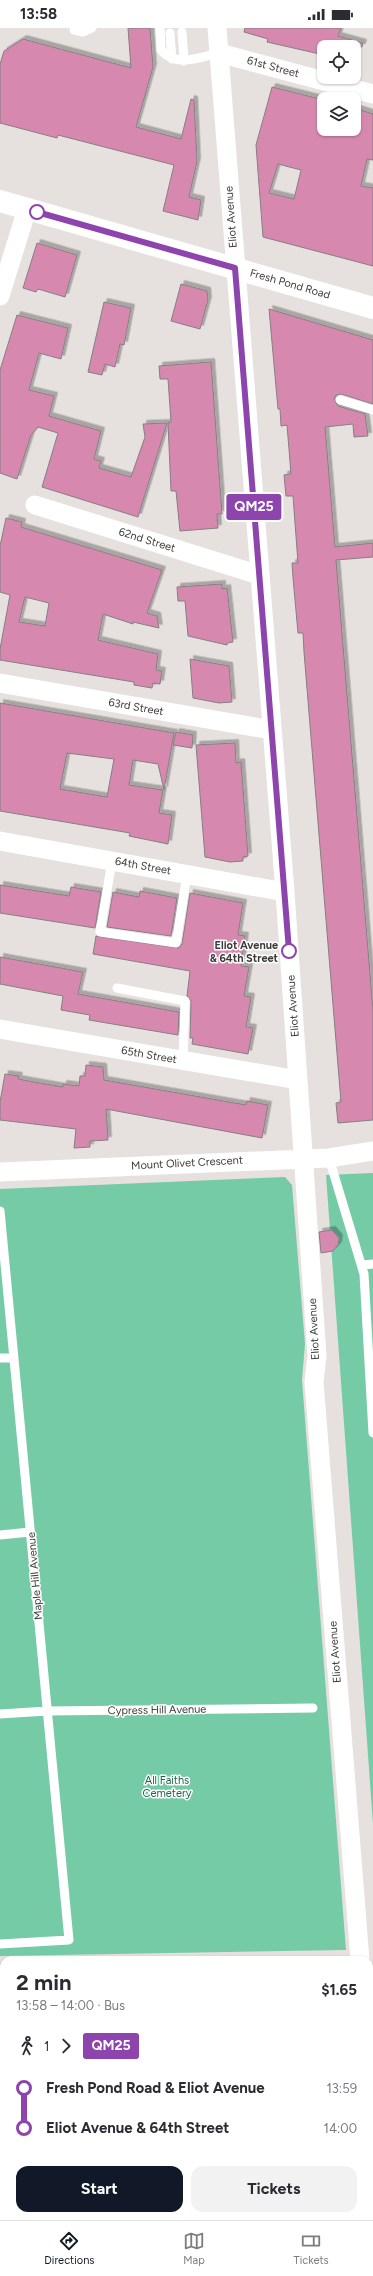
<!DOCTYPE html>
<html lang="en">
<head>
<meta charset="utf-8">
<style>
  body { margin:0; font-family:Figtree,sans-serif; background:#f2f2f3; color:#2b2b33; height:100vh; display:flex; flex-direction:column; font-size:15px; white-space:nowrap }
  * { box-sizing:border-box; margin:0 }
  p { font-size:13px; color:#7c7c81 }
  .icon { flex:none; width:22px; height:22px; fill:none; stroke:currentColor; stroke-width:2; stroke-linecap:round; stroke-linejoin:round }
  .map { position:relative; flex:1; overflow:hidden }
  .side { position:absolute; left:0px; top:1928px; width:373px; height:264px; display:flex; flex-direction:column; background:#fff; border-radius:12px 12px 0 0; box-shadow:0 1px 3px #0004 }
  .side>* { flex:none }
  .badge { padding:0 8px; border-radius:3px; font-size:14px; line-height:26px }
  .fabs { position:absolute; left:317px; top:12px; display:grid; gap:8px }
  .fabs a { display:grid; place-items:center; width:44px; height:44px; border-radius:8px; background:#fff; box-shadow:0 1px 3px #0004; font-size:20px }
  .map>.badge { position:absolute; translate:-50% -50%; box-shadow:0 0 0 2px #fff }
  .legs { display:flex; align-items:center; gap:6px; height:44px; padding:0 16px; font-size:13px }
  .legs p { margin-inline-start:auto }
  .headline { display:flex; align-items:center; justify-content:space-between; height:68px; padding:0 16px }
  h1 { font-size:22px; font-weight:700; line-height:30px }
  .button { display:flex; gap:8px; margin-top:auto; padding:8px 16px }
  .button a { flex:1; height:46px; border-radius:12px; background:#111827; color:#fff; font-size:16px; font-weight:700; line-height:46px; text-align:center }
  .button a+a { background:#f2f2f3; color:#2b2b33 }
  ul { padding:0 16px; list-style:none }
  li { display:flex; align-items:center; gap:14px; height:40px; font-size:15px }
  li i { display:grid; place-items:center; width:6px; height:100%; margin:0 5px; background:currentColor }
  li i::after { content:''; width:10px; height:10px; margin:-5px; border:3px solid; border-radius:50%; background:#fff }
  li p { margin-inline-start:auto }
  li:first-child i { background:linear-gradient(#0000 50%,currentColor 0) }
  li:last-child i { background:linear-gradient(currentColor 50%,#0000 0) }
  .status { display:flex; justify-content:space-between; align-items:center; height:28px; padding:0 20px; background:#fff; direction:ltr }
  .status svg { height:11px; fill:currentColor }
  .tabs { display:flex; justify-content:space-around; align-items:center; height:56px; border-top:1px solid #e1e1e2; background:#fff; font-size:11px; color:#7c7c81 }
  .tabs a { display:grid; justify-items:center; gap:2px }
  .tabs .active { color:#111827 }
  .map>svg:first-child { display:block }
  .green { fill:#76cba7 }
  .building { fill:#d688af; stroke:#857f82; fill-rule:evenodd; filter:url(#shadow) }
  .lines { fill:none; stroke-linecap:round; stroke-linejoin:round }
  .service { stroke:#fff; stroke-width:9 }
  .minor { stroke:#fff; stroke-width:19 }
  .secondary { stroke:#fff; stroke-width:22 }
  .line-1-casing { stroke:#fff; stroke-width:9 }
  .line-1 { stroke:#8e44ad; stroke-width:6 }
  .stop-1-dot { fill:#fff; stroke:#8e44ad; stroke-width:2 }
  .labels { text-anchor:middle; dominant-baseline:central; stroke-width:3; stroke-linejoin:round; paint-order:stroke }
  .street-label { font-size:11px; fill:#3d3b39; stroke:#fff }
  .stop-label { font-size:11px; font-weight:bold; fill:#3d3b39; stroke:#fff; text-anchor:end }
  .park-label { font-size:11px; fill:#1e654b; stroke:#fff }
</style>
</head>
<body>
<div class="status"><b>13:58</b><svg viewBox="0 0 49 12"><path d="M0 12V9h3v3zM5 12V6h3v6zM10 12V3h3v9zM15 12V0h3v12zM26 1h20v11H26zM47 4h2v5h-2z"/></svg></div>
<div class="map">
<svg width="373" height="2192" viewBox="0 0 373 2192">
  <defs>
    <filter id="shadow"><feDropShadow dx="3.5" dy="-3.5" stdDeviation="0" flood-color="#0004"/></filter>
  </defs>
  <rect width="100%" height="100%" fill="#e6e1de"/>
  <path class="green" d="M373,1145V1796L326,1147Z
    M285,1149L292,1157L305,1316L302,1352L346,1922L0,1928V1161Z"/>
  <path class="building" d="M128,0H150L153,39L136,99L181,111L191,71L194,72L197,133L189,169L201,172L198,192L163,183L174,137L58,107L57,110L0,95V36L4,23L23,11L131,40Z
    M245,0H341L338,8L363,15L362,19H324V27L267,14L268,11L244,4Z
    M272,59L324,72V101H354V80L373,86V132L367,131L361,158L373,160V238L263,209L256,117ZM278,136L301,142L294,171L269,165Z
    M37,215L77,227L65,269L38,261L36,264L23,260Z
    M181,256L207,263L208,272L200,301L171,293Z
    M104,274L131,280L124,317L120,316L115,339L105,336L102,347L88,344Z
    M269,281L373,312V376L341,366L336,367L334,371L338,378L365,386L368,408L354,409L353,396L325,399L335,519L373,515V529L336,532L373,983V1092L338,1095L336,1075L341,1074L304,624L303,605H298L293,550L292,535H298L293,468H286L284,447L291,446L287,397L281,398L280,381H278Z
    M17,287L68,300L61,331L39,325L29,362L54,368L49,388L101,403L94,431L101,433L99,440L131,449L145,409L143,396L167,395L138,489L42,459L58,405L38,399L31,407L17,451L0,445V342Z
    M211,334L222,486H217L218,500L180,503L176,463H171L168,395L171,394L168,351H160L159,338Z
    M6,490L22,494L21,499L162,542L147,585L157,588L159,600L133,594V596L103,586L98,612L158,626L156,642L162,643L160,656L153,655L152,660L134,657V654L0,632V621L10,567L0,564V518ZM25,569L49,575L45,598L19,594Z
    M222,556V561L227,560L233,614L227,615V617L188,608L185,573H178L177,559Z
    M190,631L229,638L232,674L219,675L193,670Z
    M0,675L174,705L164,762L158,736L133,732L129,757L163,762L159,785L172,787L168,816L129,808L130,805L0,783ZM67,725L114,731L107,769L60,761Z
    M176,704L193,707L192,720L173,717Z
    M235,715L236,735L241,734L248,828L243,829V833L230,834L205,829L196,717Z
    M0,857L69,868L71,859L101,864L95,900L0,885Z
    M140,863L177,870L171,908L107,899L113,864L139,869Z
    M190,865L243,875L238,907L245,908L241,938L249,939L244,968L251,969L246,999L253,1000L248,1026L192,1016L193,1010H190L191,973L187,968L190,943L93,926L96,908L179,920L182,916Z
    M0,929L83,944L78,966L179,984L178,1007L89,992L90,987L61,982L63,968L0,956Z
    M86,1037L103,1039L104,1052L246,1077L247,1073L268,1077L262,1110L106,1081L108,1112L90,1113V1119L74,1120L76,1101L0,1092V1074L5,1046L19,1048L18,1051L34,1054L63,1059V1056L79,1058L80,1048H85Z
    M332,1202L339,1210L338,1217L333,1223L321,1225L319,1204Z"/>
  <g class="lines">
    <path class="service" d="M160,0L161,22C176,40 200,29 219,25
      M74,2L83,4L92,0
      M182,4L184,33
      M170,5L172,31
      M340,372L373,382
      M112,833L100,904L176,915L187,846
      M117,960L185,973L183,1033
      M329,1130L364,1246L373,1405
      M0,1183L69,1912L0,1916
      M362,1237L373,1236
      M0,1330H14
      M0,1507L30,1504
      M0,1686L47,1683L313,1680"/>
    <path class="minor" d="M217,0L285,864L317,1328L314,1354L360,1932
      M219,25L373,66
      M0,268L27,181
      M35,477L259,547
      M0,655L272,702
      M0,813L285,864
      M0,1001L298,1052
      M0,1144L329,1130L373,1123
      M369,1980L373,2003
      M0,2042H4
      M369,2045H373
      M189,2188V2192"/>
    <path class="secondary" d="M0,173L373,280"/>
  </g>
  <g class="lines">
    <defs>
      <path id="line-1" d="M37,184L235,240L289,923"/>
    </defs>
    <use href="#line-1" class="line-1-casing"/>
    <use href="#line-1" class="line-1"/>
  </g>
  <g class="stop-1-dot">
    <circle cx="37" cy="184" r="7"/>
    <circle cx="289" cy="923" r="7"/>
  </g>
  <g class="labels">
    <g class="street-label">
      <text transform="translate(273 39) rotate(15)">61st Street</text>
      <text transform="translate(231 189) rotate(-94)">Eliot Avenue</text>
      <text transform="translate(290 256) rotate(16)">Fresh Pond Road</text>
      <text transform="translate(147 512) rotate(17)">62nd Street</text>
      <text transform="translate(136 679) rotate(10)">63rd Street</text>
      <text transform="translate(143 838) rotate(10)">64th Street</text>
      <text transform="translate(293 978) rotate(-94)">Eliot Avenue</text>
      <text transform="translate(149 1027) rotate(10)">65th Street</text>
      <text transform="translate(187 1135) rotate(-3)">Mount Olivet Crescent</text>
      <text transform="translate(314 1301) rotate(-93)">Eliot Avenue</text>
      <text transform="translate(35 1548) rotate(-95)">Maple Hill Avenue</text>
      <text transform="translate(335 1624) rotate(-94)">Eliot Avenue</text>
      <text transform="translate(157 1682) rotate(-1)">Cypress Hill Avenue</text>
    </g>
    <g class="stop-label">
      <text x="278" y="917">Eliot Avenue<tspan x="278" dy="13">&amp; 64th Street</tspan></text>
    </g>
    <g class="park-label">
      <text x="167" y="1752">All Faiths<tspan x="167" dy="13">Cemetery</tspan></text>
    </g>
  </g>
</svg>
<div class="fabs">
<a><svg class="icon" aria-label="locate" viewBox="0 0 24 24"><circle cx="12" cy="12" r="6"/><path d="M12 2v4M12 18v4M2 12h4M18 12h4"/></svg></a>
<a><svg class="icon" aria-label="layers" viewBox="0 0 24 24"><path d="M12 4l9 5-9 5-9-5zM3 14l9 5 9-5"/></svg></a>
</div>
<b class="badge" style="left:254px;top:479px;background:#8e44ad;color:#fff">QM25</b>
<section class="side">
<div class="headline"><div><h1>2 min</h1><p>13:58 – 14:00 · Bus</p></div><b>$1.65</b></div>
<div class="legs"><svg class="icon" aria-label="walk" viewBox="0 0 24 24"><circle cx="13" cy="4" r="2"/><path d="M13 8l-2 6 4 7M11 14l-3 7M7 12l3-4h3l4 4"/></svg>1<svg class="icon" aria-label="forward" viewBox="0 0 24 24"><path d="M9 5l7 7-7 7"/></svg><b class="badge" style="background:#8e44ad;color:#fff">QM25</b></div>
<ul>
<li><i style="color:#8e44ad"></i><b>Fresh Pond Road &amp; Eliot Avenue</b><p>13:59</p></li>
<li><i style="color:#8e44ad"></i><b>Eliot Avenue &amp; 64th Street</b><p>14:00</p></li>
</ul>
<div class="button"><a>Start</a><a>Tickets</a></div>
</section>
</div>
<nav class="tabs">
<a class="active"><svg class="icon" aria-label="directions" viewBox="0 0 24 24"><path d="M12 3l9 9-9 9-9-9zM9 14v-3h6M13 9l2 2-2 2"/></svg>Directions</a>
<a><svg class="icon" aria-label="map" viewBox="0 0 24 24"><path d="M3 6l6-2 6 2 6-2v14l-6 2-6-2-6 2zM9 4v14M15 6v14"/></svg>Map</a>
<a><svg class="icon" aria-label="tickets" viewBox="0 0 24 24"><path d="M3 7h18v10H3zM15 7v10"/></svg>Tickets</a>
</nav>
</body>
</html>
